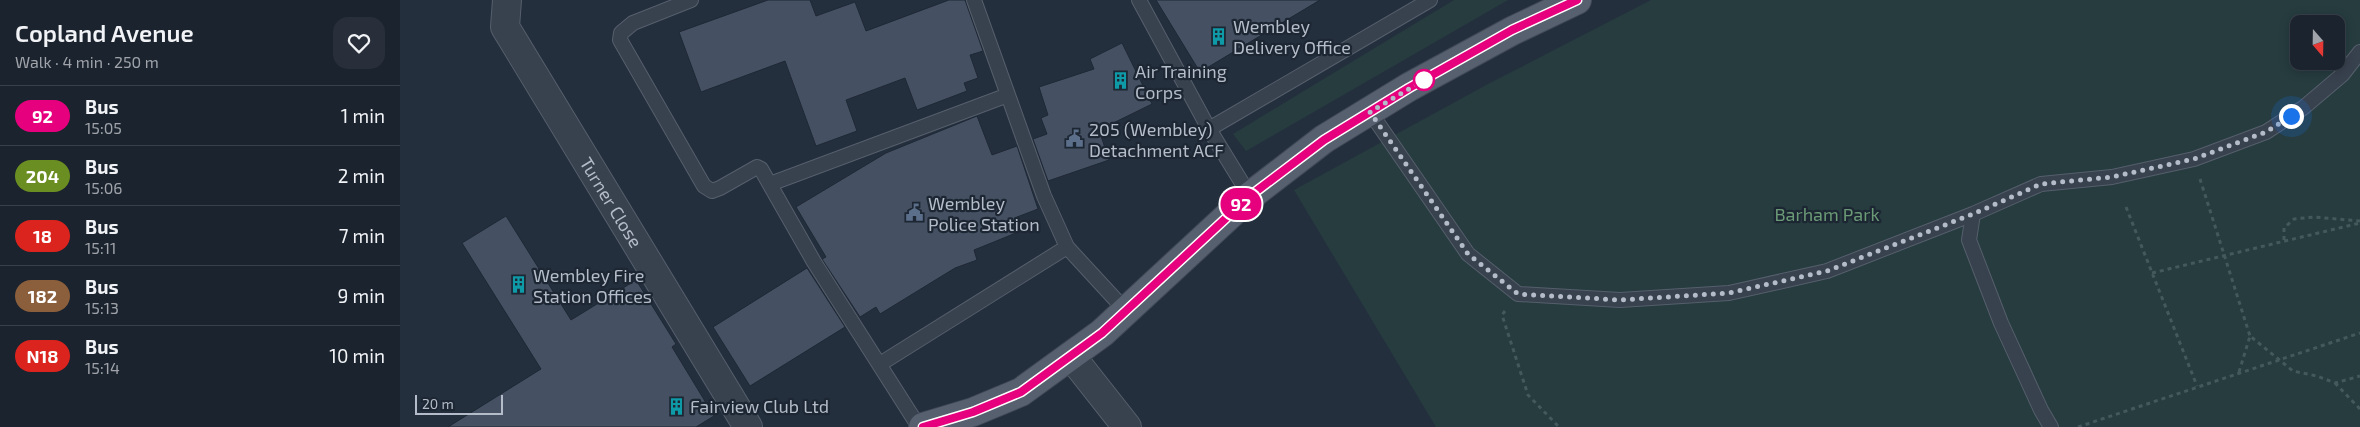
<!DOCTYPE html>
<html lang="en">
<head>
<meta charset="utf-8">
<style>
  body { margin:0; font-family:"Exo 2",sans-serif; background:#282f3a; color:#f1f3f6; height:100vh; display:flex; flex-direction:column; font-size:19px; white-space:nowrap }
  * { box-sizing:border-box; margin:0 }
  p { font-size:16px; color:#a0a4aa }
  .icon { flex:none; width:28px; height:28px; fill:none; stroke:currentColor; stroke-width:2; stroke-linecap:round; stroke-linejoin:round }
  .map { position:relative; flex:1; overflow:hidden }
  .panel { display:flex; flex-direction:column; background:#1b232e; width:400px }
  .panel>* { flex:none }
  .badge { padding:0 10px; border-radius:16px; font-size:18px; line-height:32px }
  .needle { width:32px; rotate:160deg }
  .tools { position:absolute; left:1890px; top:15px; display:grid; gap:10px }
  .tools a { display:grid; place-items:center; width:55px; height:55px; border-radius:10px; background:#1b232e; box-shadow:0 2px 12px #0003,0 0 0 1px #39404a; font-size:25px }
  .scale { position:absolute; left:15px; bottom:12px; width:88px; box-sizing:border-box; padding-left:5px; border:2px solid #b4bcc9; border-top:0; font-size:14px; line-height:18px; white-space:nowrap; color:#b4bcc9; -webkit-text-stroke:4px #1d2633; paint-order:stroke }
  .you { position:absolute; width:25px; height:25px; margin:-12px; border:4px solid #fff; border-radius:50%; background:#1a73e8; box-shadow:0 0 0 8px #1a73e833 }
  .map>.badge { position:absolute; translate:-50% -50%; box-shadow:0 0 0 2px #fff }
  .round { display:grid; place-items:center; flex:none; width:52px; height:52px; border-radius:15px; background:#282f3a }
  .overview { display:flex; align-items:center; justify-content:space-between; height:85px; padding:0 15px }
  h1 { font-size:24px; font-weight:600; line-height:38px }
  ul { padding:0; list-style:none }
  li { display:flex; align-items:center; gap:15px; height:60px; padding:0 15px; border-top:1px solid #39404a }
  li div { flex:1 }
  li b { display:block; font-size:19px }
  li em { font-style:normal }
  li .badge { min-width:55px; font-weight:700; text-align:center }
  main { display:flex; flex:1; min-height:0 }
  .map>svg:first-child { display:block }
  .green { fill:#263c3f; fill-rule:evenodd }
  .building { fill:#455162; stroke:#1f2835 }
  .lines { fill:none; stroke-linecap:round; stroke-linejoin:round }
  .lane-casing { stroke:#565f6c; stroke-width:16 }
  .street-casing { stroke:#565f6c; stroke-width:30 }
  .primary-casing { stroke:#414a57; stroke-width:30 }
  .path { stroke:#44595c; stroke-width:3; stroke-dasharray:4 4; stroke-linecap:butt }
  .lane { stroke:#38414e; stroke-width:14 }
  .street { stroke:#38414e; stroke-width:28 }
  .primary { stroke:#56606e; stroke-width:28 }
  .line-casing { stroke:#fff; stroke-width:11 }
  .line { stroke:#e6007e; stroke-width:8 }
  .walk { stroke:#b4bcc9; stroke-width:5; stroke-dasharray:0 9 }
  .stop-dot { fill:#fff; stroke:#e6007e; stroke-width:2.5 }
  .labels { text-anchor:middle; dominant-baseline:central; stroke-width:4.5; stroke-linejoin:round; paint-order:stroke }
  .poi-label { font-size:18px; fill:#b4bcc9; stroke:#1d2633; text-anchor:start }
  .street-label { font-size:18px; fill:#b4bcc9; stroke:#1d2633 }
  .park-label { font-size:18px; fill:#6b9a76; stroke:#1d2633 }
</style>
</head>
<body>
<main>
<section class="panel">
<div class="overview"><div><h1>Copland Avenue</h1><p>Walk · 4 min · 250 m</p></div><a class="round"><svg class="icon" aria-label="heart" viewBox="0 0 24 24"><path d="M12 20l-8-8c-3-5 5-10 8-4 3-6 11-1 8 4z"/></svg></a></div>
<ul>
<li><span class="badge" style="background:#e6007e;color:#fff">92</span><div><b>Bus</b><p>15:05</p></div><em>1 min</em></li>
<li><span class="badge" style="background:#6b8e23;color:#fff">204</span><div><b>Bus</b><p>15:06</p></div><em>2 min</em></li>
<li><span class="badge" style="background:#dc241f;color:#fff">18</span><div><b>Bus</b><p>15:11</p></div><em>7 min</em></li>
<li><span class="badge" style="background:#8b5e3c;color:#fff">182</span><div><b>Bus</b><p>15:13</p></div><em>9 min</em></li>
<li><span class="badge" style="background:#dc241f;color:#fff">N18</span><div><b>Bus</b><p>15:14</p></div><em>10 min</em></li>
</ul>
</section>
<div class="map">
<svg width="1960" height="427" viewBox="0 0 1960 427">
  <rect width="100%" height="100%" fill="#242f3e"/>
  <path class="green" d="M1054,0H1108L846,151L833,134Z
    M1251,0H1960V427H1036L894,190L1088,84ZM1899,24H1936V61H1899Z"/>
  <path class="building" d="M368,0H410L416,16L455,2L466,31L549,0H565L583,51L570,55L578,78L564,83L567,91L517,110L505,78L446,100L457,131L416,146L385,61L301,92L279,32Z
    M756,0H920L800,72Z
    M722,43L752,104L699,130L709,160L648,181L633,139L647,134L641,118L648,115L639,87L694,69L690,59Z
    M577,116L592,155L617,146L638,209L617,217L621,231L574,250L577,260L555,268L480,314L476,307L460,317L422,259L426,257L396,207L486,153Z
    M106,216L171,320L236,280L276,344L272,347L314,416L296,427H48L141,369L62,243Z
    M407,268L445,327L350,386L313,327Z"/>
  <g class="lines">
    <defs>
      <path id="lane" d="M291,0L233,23L221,33L220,40L304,186L312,191L320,188L357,167L361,169L414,262L519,427
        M574,0L608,95
        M739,0L809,129L850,196
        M970,112L1068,254L1118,294L1220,300L1329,293L1427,271L1573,214L1641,184L1712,177L1794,159L1866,132L1903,108L1942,75L1960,52
        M809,129L1030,0
        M370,184L608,95L644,196L667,247L726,311
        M1573,214L1569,240L1601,323L1641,410L1651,427
        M480,364L667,247"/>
      <g id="street">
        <path id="s1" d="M107,0L105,27L348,427"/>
        <path d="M671,356L727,427"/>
      </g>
      <path id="primary" d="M523,427L573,412L621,392L702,333L850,196L924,139L1009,87L1112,31L1177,0"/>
    </defs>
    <use href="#lane" class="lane-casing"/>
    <use href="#street" class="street-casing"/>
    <use href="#primary" class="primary-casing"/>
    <path class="path" d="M1800,179L1850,336
      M1726,207L1797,386
      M1884,240V228L1894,219L1914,217L1960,221
      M1752,273L1960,223
      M1105,311L1102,315L1128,395L1159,427
      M1839,372L1850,336L1893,371L1917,376L1935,383L1960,376
      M1935,383L1960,409
      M1678,427L1960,333"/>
    <use href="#lane" class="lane"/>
    <use href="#street" class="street"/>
    <use href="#primary" class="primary"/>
  </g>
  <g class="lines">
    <defs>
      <path id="line" d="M523,427L573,412L621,392L702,333L850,196L924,140L1009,88L1112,30L1177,0"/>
    </defs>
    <use href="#line" class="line-casing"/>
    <use href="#line" class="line"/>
    <path class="walk" d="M1024,80L970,112L1068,254L1118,294L1220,300L1329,293L1427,271L1573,214L1641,184L1712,177L1794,159L1866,132L1891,116"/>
  </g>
  <defs>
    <symbol id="building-bare" viewBox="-9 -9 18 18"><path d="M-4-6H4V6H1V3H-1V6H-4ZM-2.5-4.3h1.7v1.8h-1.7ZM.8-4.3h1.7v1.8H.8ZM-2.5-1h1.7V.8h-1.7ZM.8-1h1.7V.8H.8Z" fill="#0f9aa8" stroke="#1d2633" stroke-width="2.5" paint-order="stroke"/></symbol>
    <symbol id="civic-bare" viewBox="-9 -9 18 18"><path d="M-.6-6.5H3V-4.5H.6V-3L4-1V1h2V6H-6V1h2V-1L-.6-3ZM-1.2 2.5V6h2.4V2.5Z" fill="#5c6f8a" stroke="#1d2633" stroke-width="2.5" paint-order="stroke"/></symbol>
  </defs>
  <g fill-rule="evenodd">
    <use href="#building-bare" x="806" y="24" width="25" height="25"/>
    <use href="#building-bare" x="708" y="68" width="25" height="25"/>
    <use href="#civic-bare" x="662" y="126" width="25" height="25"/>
    <use href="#civic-bare" x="502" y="200" width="25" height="25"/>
    <use href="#building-bare" x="106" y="272" width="25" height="25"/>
    <use href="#building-bare" x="264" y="394" width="25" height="25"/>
  </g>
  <circle class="stop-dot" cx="1024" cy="80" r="10"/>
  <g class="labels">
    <g class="poi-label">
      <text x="833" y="26">Wembley<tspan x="833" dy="21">Delivery Office</tspan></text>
      <text x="735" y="71">Air Training<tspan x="735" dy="21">Corps</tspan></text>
      <text x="689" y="129">205 (Wembley)<tspan x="689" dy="21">Detachment ACF</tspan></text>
      <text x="528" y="203">Wembley<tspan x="528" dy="21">Police Station</tspan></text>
      <text x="133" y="275">Wembley Fire<tspan x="133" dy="21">Station Offices</tspan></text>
      <text x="290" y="406">Fairview Club Ltd</text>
    </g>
    <g class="street-label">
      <text stroke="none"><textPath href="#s1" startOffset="232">Turner Close</textPath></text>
    </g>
    <g class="park-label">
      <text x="1427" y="214">Barham Park</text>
    </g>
  </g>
</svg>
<div class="tools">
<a><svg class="needle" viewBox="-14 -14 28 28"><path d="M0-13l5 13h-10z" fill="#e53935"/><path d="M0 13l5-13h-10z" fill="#a0a4aa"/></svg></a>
</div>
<div class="scale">20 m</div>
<div class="you" style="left:1891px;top:116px"></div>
<b class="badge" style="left:841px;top:204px;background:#e6007e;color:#fff">92</b>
</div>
</main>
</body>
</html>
